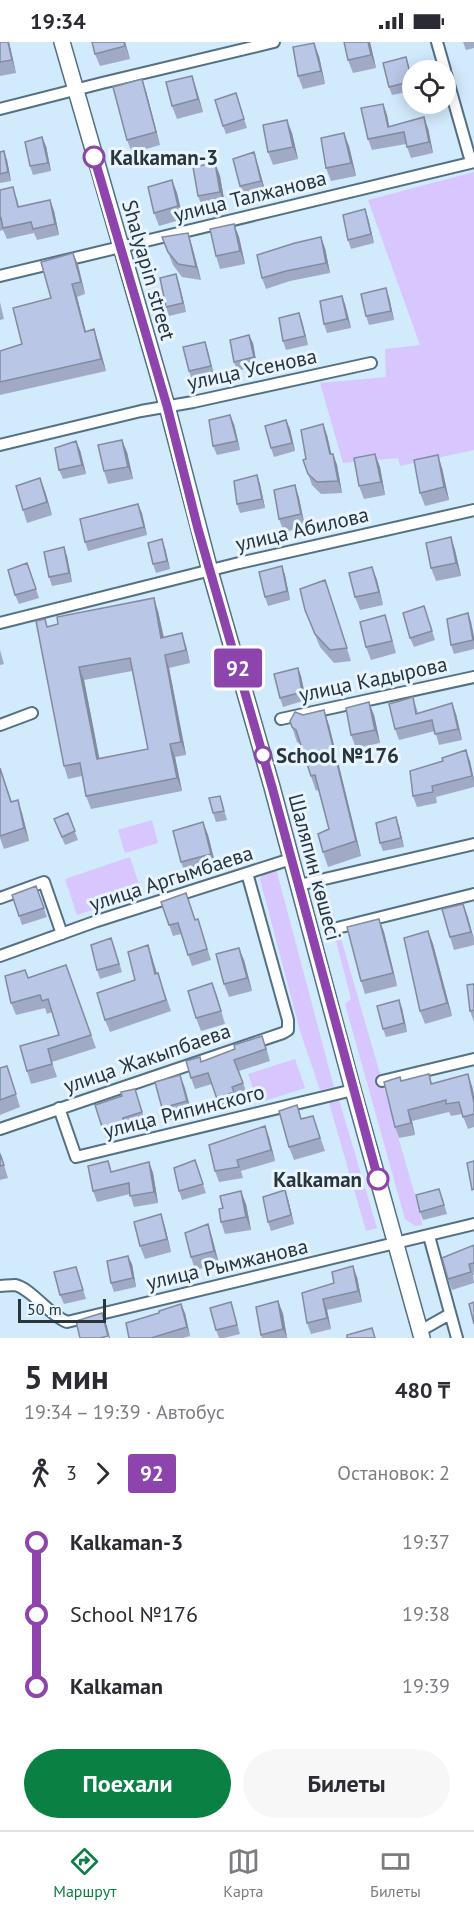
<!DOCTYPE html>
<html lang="ru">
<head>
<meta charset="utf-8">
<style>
  body { margin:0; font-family:"PT Sans",sans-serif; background:#f7f7f7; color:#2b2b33; height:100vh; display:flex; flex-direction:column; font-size:22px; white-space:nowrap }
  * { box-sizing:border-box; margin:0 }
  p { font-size:20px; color:#7c7c81 }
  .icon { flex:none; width:33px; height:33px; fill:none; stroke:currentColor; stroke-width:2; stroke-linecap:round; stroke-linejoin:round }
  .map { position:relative; height:1296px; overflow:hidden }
  .drawer { display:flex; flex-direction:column; background:#fff; flex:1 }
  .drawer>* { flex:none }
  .badge { padding:0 12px; border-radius:4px; font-size:21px; line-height:39px }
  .controls { position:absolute; left:402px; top:18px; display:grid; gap:12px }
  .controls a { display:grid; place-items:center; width:54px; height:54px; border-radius:50%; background:#fff; box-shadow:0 3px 15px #0003; font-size:30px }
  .scale { position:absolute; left:18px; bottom:15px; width:88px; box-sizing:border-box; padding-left:6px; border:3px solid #28353d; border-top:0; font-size:16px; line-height:21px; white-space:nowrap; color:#28353d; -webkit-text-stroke:4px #e9f5fe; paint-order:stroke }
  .map>.badge { position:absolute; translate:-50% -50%; box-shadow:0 0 0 3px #fff }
  .legs { display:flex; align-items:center; gap:9px; height:66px; padding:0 24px; font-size:20px }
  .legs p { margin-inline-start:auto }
  .summary { display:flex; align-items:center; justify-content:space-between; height:102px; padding:0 24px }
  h1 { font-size:33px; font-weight:700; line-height:45px }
  .cta { display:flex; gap:12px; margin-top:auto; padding:12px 24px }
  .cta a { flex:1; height:69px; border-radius:36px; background:#0b8043; color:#fff; font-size:24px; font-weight:700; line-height:69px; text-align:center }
  .cta a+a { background:#f7f7f7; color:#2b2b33 }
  ul { padding:0 24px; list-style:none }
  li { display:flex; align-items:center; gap:21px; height:72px; font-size:22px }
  li i { display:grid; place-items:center; width:9px; height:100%; margin:0 8px; background:currentColor }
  li i::after { content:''; width:15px; height:15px; margin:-8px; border:4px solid; border-radius:50%; background:#fff }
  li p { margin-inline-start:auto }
  li:first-child i { background:linear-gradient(#0000 50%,currentColor 0) }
  li:last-child i { background:linear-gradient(currentColor 50%,#0000 0) }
  .status { display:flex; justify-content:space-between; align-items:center; height:42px; padding:0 30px; background:#fff; direction:ltr }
  .status svg { height:16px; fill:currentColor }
  .dock { display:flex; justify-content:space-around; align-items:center; height:84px; border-top:2px solid #e1e1e2; background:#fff; font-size:16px; color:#7c7c81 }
  .dock a { display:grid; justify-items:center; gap:3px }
  .dock .selected { color:#0b8043 }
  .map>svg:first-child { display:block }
  .green { fill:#d7c7fe }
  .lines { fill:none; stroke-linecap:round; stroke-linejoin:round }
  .street-casing { stroke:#547083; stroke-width:14 }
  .secondary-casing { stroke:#547083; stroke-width:18 }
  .street { stroke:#fff; stroke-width:10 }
  .secondary { stroke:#fff; stroke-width:15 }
  .wall { fill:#a0aac5; fill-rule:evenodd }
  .shaded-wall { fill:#828ba0 }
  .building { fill:#bac6e5; stroke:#828ba0; stroke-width:1.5; fill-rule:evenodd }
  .line-1-casing { stroke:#fff; stroke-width:14 }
  .line-1 { stroke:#8e44ad; stroke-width:9 }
  .stop-1-dot { fill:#fff; stroke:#8e44ad; stroke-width:3 }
  .labels { text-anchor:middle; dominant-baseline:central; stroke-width:6; stroke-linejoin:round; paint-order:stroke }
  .stop-label { font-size:21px; font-weight:bold; fill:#28353d; stroke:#e9f5fe; text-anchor:start }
  .street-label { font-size:21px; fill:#28353d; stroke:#e9f5fe }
</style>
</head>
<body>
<div class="status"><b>19:34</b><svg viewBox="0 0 49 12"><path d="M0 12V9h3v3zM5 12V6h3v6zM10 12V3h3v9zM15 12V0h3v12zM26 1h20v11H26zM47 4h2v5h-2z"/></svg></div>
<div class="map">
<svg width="474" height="1296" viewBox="0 0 474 1296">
  <rect width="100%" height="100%" fill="#d1eafc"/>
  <path class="green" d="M474,130V408L400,424L398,416L343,421L320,341L386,335L385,307L420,303L368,158Z
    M152,778L158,801L125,811L118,788Z
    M130,815L142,851L77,873L65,837Z
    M275,823L334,1045L320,1048L300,989L260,837L266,826Z
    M327,848L421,1174L422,1183L415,1184L405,1177L345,962L351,957L336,899L329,900L317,856L321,849Z
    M295,1017L305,1046L258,1061L248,1032Z
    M337,1051L377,1186L366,1189L327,1054Z"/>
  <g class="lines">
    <defs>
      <path id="street" d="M437,0L445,28
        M446,32L471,120
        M0,67L102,41L274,0
        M0,234L474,120
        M0,403L141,369L193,360L371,321
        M0,581L239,521L474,468
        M281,677L474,635
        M0,683L32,671
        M299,843L474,802
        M0,856L44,840L62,892
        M337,886L474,852
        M0,914L97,879L291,817
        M382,1039L474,1017
        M59,1066L76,1115L353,1048
        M0,1087L283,991L288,988V978L247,831
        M429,1194L457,1296
        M0,1244C4,1244 10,1243 15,1243C31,1246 49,1273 67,1280L474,1182
        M420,1289L450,1272"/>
      <path id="secondary" d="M62,0L167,364L210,529L272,745L353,1048L422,1296"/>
    </defs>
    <use href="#street" class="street-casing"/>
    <use href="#secondary" class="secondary-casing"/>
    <use href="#street" class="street"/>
    <use href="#secondary" class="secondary"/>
  </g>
  <path class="wall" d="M0,0H9L16,31L0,34Z
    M125,0L130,17L100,24L95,12Z
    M370,0L376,26L353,31L348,18Z
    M463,0H474V6L466,8Z
    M319,14L325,42L303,47L298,34Z
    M406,15L412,35V49L392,53L389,45Z
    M192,34L196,46L203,70L177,77L172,64Z
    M146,49L160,103L132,111L127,98Z
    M236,51L247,86L226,92L223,84Z
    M383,62L387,73L389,85L428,86L433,111L411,116L406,102L372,108L368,97Z
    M292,91L298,117L273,123L268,110Z
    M46,104L51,129L33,133L30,124Z
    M349,104L356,134L331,139L326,126Z
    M0,110L7,118L11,139L0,141Z
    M215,121L220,134L225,163L203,167L198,154Z
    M258,123L266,152L245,157L240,144Z
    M172,138L177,151L183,177L159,184L154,171Z
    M0,148L17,156L19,165L50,158L54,169L59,193L37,198L34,191L7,197L3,188L0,189Z
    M368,176L374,201L351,207L348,198Z
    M234,182L239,195L245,222L220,227L216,214Z
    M188,191L192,204L201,238L182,235L173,223L162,195Z
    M325,206L330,231L290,239L266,247L262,236Z
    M73,211L78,223L85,252L77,255L86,290L94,287L98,300L106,329L0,353V309L22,302L51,256Z
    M179,241L186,270L169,274L166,265Z
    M389,255L394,278L369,283L366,274Z
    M0,260L4,277L0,278Z
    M345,262L351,286L327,291L324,282Z
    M299,271L308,303L286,308L283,299Z
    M205,300L214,333L192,338L189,329Z
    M253,301L257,324L237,329L234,320Z
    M286,378L290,387L295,409L274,415L271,406Z
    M234,382L240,408L217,413L213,404Z
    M323,382L327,393L331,412H333L337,423L342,451L321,452L312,443L303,418L306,417Z
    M80,408L86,432L63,437L59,428Z
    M127,410L133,437L108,442L104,429Z
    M375,412L380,425L385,453L364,457L359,444Z
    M442,426L449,458L425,464L420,451Z
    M257,433L260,442L265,466L240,471L237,462Z
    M295,443L299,456L305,485L284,490L279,477Z
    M45,449L52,473L27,481L23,468Z
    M138,462L147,493L88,509L85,500Z
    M451,495L455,508L461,534L436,539L431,526Z
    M165,506L170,527L156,531L153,522Z
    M67,514L72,540L52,544L49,535Z
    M27,521L39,556L19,562L15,553Z
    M282,524L285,533L290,558L268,564L265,555Z
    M372,525L377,538L383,563L360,568L355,555Z
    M325,538L329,551L351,619L334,621L320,605L305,568Z
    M424,564L435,598L414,605L410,596Z
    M158,569L164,595L186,604L190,621L169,626L186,713L175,715L182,749L91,767L86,754L82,734L68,737L64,724L48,585ZM132,629L148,707L99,716L84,638Z
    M468,571L471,580L474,595V607L454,612L451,603Z
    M389,586L396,611L371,618L366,605Z
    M0,608L4,622L0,623Z
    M298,626L301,634L306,658L283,665L280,656Z
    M413,655L418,671L456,672L462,698L439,703L435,689L399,698L395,687Z
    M374,673L380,701L356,706L351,693Z
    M290,679L329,683L361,814L328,825L323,810L329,787L318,748L316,749L300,702L297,700Z
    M470,719L474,737V745L436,755L437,761L417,765L413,754Z
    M0,726L12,760L22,771L29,799L4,807L0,796Z
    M220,754L227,778L216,780L213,771Z
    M68,771L78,798L65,803L54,777Z
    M203,780L208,793L216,825L186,833L181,820Z
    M399,784L404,805L383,809L380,801Z
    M36,844L47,875L22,883L19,874Z
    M161,860L195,878L198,877L211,918L192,924L181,892L173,894Z
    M463,862L474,897V903L454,908L450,895Z
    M379,877L384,890L397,944L365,952L361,939Z
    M428,889L433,902L452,974L425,982L420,969Z
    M148,903L157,931L162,943L171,969L110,990L105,978L135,938Z
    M114,904L122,930L100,937L97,928Z
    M244,918L252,949L229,955L224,942Z
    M66,923L96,1006L52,1020L57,1035L31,1042L27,1029L59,993L52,970L47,972L45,966L16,973L11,961L28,936Z
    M212,941L225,982L201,989L196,976Z
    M474,942V980L470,969Z
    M402,966L407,990L386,995L383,987Z
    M266,1005L270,1019L239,1029L247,1052L236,1056L238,1061L221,1068L212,1042L195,1047L191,1036L201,1020Z
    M7,1024L20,1065L0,1073V1026Z
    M429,1032L432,1041L472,1044L474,1054V1085L468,1087L462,1072L451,1074L449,1070L412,1079L415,1093L399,1096L395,1085L401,1039Z
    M180,1033L192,1072L167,1079L162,1066Z
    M135,1047L145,1079L126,1084L128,1089L106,1096L95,1063L122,1054Z
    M313,1074L325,1109L294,1118L289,1105L302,1076Z
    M269,1095L275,1119L241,1129L243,1136L219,1140L215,1129Z
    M0,1110L8,1136L0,1138Z
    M195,1118L206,1151L182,1158L179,1149Z
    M149,1120L153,1131L158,1161L134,1165L130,1152L97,1160L93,1149L112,1130Z
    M442,1155L447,1172L423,1178L420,1170Z
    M288,1157L294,1182L271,1189L268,1180Z
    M246,1162L251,1188L225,1192L221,1180Z
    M161,1172L165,1185L171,1210L145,1217L140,1204Z
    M208,1182L212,1195L219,1222L195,1228L191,1215Z
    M474,1203V1233H473L474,1241L452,1248L448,1237Z
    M132,1222L136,1245L114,1250L111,1241Z
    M76,1225L86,1257L64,1262L60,1253Z
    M357,1235L362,1260L327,1268L331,1287L311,1292L307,1281L302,1251Z
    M278,1259L283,1272L287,1296H262L261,1293Z
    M231,1260L240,1292L224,1296H219L216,1288Z
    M185,1271L190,1294L183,1296H129Z"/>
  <path class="shaded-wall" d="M8,0H9L16,31L12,18Z
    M124,0H125L130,17Z
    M368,0H370L376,26L371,13Z
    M314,1L319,14L325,42L321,29Z
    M192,34L196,46L203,70L198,57Z
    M142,37L146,49L160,103L156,90Z
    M383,62L387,73L391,93L388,85Z
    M424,75L428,86L433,111L429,100Z
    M287,78L292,91L298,117L293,105Z
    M344,91L349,104L356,134L351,121Z
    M42,95L46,104L51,129L48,121Z
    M4,109L7,118L11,139L8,130Z
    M254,110L258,123L266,152L261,139Z
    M215,121L220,134L225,163L220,150Z
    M172,138L177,151L183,177L178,164Z
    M50,158L54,169L59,193L55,182Z
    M365,167L368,176L374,201L371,192Z
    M234,182L239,195L245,222L240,209Z
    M188,191L192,204L201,238L196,225Z
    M321,195L325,206L330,231L326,221Z
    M73,211L78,223L85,252L81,240Z
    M176,232L179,241L186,270L183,261Z
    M72,242L77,255L89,302L85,290Z
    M386,246L389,255L394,278L391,269Z
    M342,254L345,262L351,286L347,277Z
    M299,271L302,279L308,303L305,294Z
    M94,287L98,300L106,329L101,317Z
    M249,293L253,301L257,324L254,315Z
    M205,300L208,309L214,333L211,324Z
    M230,373L234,382L240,408L237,399Z
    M286,378L290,387L295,409L292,401Z
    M323,382L327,393L334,423L330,412Z
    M122,398L127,410L133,437L128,425Z
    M76,399L80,408L86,432L82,423Z
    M333,412L337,423L342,451L338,439Z
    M375,412L380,425L385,453L381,440Z
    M438,413L442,426L449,458L444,445Z
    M257,433L260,442L265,466L262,457Z
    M40,436L45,449L52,473L47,460Z
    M295,443L299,456L305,485L301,472Z
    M138,462L142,471L147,493L144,485Z
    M451,495L455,508L461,534L456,521Z
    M162,497L165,506L170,527L167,519Z
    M64,505L67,514L72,540L69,531Z
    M282,524L285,533L290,558L287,549Z
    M372,525L377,538L383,563L379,550Z
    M154,556L158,569L166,608L161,596Z
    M468,571L471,580L474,595V600Z
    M182,591L186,604L190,621L186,608Z
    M165,613L169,626L186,713L181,700Z
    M79,625L84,638L102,730L97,717Z
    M298,626L301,634L306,658L302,650Z
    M369,660L374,673L380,701L375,688Z
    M452,661L456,672L462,698L458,687Z
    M324,668L329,683L361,814L356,799Z
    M170,702L175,715L182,749L177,736Z
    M466,708L470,719L474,740L472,734Z
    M18,758L22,771L29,799L24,786Z
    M396,775L399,784L404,805L401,796Z
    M203,780L208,793L216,825L211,812Z
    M463,862L468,875L474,898L471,890Z
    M379,877L384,890L397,944L393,931Z
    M428,889L433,902L452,974L447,961Z
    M148,903L152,915L160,944L155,932Z
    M239,906L244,918L252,949L247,936Z
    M212,941L217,954L225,982L221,969Z
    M399,958L402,966L407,990L404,981Z
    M468,1032L472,1044L474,1054V1061Z
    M180,1033L185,1046L192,1072L187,1059Z
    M408,1068L412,1079L415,1093L411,1081Z
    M265,1084L269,1095L275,1119L271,1108Z
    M149,1120L153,1131L158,1161L154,1150Z
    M285,1148L288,1157L294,1182L291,1173Z
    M241,1149L246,1162L251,1188L246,1175Z
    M161,1172L165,1185L171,1210L167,1197Z
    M208,1182L212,1195L219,1222L214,1209Z
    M128,1214L132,1222L136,1245L133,1236Z
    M353,1224L357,1235L362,1260L358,1249Z
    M323,1257L327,1268L331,1287L327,1276Z
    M278,1259L283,1272L287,1296L283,1287Z
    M181,1262L185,1271L190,1294L187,1285Z
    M102,1271L107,1284L110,1296H109Z"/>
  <path class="building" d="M0,0H8L12,18L0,20Z
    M92,0H124L125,4L95,12Z
    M344,0H368L371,13L348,18Z
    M314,1L321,29L298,34L293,5Z
    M406,15L412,39L389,45L383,21Z
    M192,34L198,57L172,64L166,40Z
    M142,37L156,90L127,98L113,45Z
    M236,51L244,77L223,84L215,58Z
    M383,62L388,85L424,75L429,100L407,105L404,90L368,97L361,66Z
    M287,78L293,105L268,110L263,83Z
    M344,91L351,121L326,126L321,96Z
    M42,95L48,121L30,124L25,100Z
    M4,109L8,130L0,132V110Z
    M254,110L261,139L240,144L233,117Z
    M215,121L220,150L198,154L193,125Z
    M172,138L178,164L154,171L148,145Z
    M13,145L18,165L50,158L55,182L33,187L31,180L3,186L1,176L0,177V148Z
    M365,167L371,192L348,198L343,173Z
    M234,182L240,209L216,214L210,187Z
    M188,191L196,225L178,222L168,210L162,195Z
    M321,195L326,221L286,229L262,236L257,213L295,201Z
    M73,211L81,240L72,242L85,290L94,287L101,317L0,340V309L22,302L13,266L51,256L41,220Z
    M176,232L183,261L166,265L160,236Z
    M386,246L391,269L366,274L361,252Z
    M342,254L347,277L324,282L320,259Z
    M299,271L305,294L283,299L279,276Z
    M249,293L254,315L234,320L230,298Z
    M205,300L211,324L189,329L183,305Z
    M230,373L237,399L213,404L209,378Z
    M286,378L292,401L271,406L265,384Z
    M323,382L330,412H333L338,439L317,440L308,432L303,418L306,417L301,388Z
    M122,398L128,425L104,429L98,403Z
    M76,399L82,423L59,428L55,406Z
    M375,412L381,440L359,444L354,416Z
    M438,413L444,445L420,451L414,418Z
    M257,433L262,457L237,462L234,439Z
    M40,436L47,460L23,468L16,444Z
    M295,443L301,472L279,477L274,448Z
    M138,462L144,485L85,500L80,477Z
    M451,495L456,521L431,526L426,501Z
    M162,497L167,519L153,522L148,501Z
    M64,505L69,531L49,535L44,510Z
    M27,521L36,547L15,553L8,528Z
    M282,524L287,549L265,555L259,530Z
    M372,525L379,550L355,555L349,531Z
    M325,538L347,606L330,608L315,592L305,568L300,547Z
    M154,556L161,596L182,591L186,608L165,613L181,700L170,702L177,736L86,754L80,721L64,724L36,579L45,577L47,585L58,582L57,575ZM130,616L148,707L97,717L79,625Z
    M424,564L432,589L410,596L403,571Z
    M468,571L473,598L451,603L447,577Z
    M385,573L392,599L366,605L360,580Z
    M298,626L302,650L280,656L274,632Z
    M413,655L416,672L452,661L458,687L435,692L432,678L395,687L389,662Z
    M369,660L375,688L351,693L346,666Z
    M324,668L356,799L323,810L318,792L329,787L315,733L311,734L296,688L292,685L290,679L295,670L303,673Z
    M466,708L472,734L432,744L433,750L413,754L410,729L443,719L442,716Z
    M0,726L11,760L18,758L24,786L0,794Z
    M220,754L224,769L213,771L209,756Z
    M68,771L75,789L62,795L54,777Z
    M396,775L401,796L380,801L376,781Z
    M203,780L211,812L181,820L173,789Z
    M36,844L44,866L19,874L12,853Z
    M186,851L195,878L198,877L207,907L188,913L178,881L169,883L161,860Z
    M463,862L471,890L450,895L442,867Z
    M379,877L393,931L361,939L347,885Z
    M428,889L447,961L420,969L404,896Z
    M111,896L119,922L97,928L91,903Z
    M148,903L155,932L158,931L166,958L105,978L97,951L135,938L128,910Z
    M239,906L247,936L224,942L216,912Z
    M66,923L91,993L48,1007L52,1022L27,1029L20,1004L59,993L48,957L42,959L40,953L11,961L5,934L25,928L28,936Z
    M212,941L221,969L196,976L188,949Z
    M474,942V968L470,969L467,943Z
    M399,958L404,981L383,987L377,964Z
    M262,994L266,1007L234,1018L243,1041L232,1045L234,1050L217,1057L208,1031L191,1036L186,1019L200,1015L201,1020L235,1007L234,1003Z
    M7,1024L16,1052L0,1058V1026Z
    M429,1032L431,1042L468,1032L474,1061V1072L463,1075L459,1060L446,1062V1058L408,1068L411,1081L395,1085L384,1040L400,1035L401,1039Z
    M180,1033L187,1059L162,1066L155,1040Z
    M135,1047L142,1070L123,1076L124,1080L103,1088L95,1063L122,1054L121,1050Z
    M297,1063L301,1077L313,1074L320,1096L289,1105L279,1069Z
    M265,1084L271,1108L237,1118L239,1125L215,1129L209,1103Z
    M0,1112L4,1123L0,1124Z
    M195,1118L203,1142L179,1149L174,1126Z
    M108,1119L111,1130L149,1120L154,1150L130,1154L129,1141L93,1149L88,1124Z
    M474,1119V1147L472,1148L467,1121Z
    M439,1147L444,1163L420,1170L416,1153Z
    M285,1148L291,1173L268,1180L263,1155Z
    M241,1149L246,1175L221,1180L219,1167L223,1166L220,1154Z
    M161,1172L167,1197L140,1204L134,1180Z
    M208,1182L214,1209L191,1215L185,1191Z
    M474,1203V1221L469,1222L471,1230L448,1237L442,1216Z
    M128,1214L133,1236L111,1241L107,1219Z
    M353,1224L358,1249L323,1257L327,1276L307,1281L302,1251L334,1241L332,1230Z
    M76,1225L83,1248L60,1253L54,1230Z
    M278,1259L283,1287L261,1293L256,1265Z
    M231,1260L237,1283L216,1288L210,1266Z
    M474,1260V1282L469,1262Z
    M181,1262L187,1285L151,1296H129L126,1281L159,1271V1269Z
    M102,1271L108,1294L100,1296H80L76,1279Z
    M372,1286L375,1296H347V1293Z"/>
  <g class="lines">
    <defs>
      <path id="line-1" d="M94,115L167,364L198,487L272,745L378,1137"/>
    </defs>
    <use href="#line-1" class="line-1-casing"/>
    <use href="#line-1" class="line-1"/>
  </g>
  <g class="stop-1-dot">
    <circle cx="94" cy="115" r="10"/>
    <circle cx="263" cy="713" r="8"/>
    <circle cx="378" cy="1137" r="10"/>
  </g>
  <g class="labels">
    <g class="stop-label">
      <text x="110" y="115">Kalkaman-3</text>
      <text x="276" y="713">School №176</text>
      <text x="362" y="1137" text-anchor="end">Kalkaman</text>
    </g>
    <g class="street-label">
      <text transform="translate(250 154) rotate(-14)">улица Талжанова</text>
      <text transform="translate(149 228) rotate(74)">Shalyapin street</text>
      <text transform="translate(252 327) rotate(-12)">улица Усенова</text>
      <text transform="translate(302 487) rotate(-13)">улица Абилова</text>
      <text transform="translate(373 637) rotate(-12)">улица Кадырова</text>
      <text transform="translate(315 825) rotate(75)">Шаляпин көшесі</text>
      <text transform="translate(171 836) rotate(-18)">улица Аргымбаева</text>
      <text transform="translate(147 1016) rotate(-19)">улица Жакыпбаева</text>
      <text transform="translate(184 1069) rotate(-14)">улица Рипинского</text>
      <text transform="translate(227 1222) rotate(-13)">улица Рымжанова</text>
    </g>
  </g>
</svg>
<div class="controls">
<a><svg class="icon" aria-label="locate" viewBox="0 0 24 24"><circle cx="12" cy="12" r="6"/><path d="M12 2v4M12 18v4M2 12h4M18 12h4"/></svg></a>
</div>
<div class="scale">50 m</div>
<b class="badge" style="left:238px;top:626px;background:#8e44ad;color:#fff">92</b>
</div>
<section class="drawer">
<div class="summary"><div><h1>5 мин</h1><p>19:34 – 19:39 · Автобус</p></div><b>480 ₸</b></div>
<div class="legs"><svg class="icon" aria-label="walk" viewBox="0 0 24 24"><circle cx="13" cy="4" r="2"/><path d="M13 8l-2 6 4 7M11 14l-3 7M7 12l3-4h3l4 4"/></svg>3<svg class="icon" aria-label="forward" viewBox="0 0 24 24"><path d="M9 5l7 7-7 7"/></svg><b class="badge" style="background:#8e44ad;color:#fff">92</b><p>Остановок: 2</p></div>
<ul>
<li><i style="color:#8e44ad"></i><b>Kalkaman-3</b><p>19:37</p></li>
<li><i style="color:#8e44ad"></i><span>School №176</span><p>19:38</p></li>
<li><i style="color:#8e44ad"></i><b>Kalkaman</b><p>19:39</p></li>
</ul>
<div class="cta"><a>Поехали</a><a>Билеты</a></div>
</section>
<nav class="dock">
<a class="selected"><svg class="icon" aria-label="directions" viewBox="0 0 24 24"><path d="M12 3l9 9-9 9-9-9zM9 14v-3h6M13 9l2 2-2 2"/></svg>Маршрут</a>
<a><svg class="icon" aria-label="map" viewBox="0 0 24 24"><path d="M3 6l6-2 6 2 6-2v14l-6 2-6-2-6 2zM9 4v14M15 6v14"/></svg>Карта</a>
<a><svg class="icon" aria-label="tickets" viewBox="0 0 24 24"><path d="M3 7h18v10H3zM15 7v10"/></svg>Билеты</a>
</nav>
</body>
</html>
